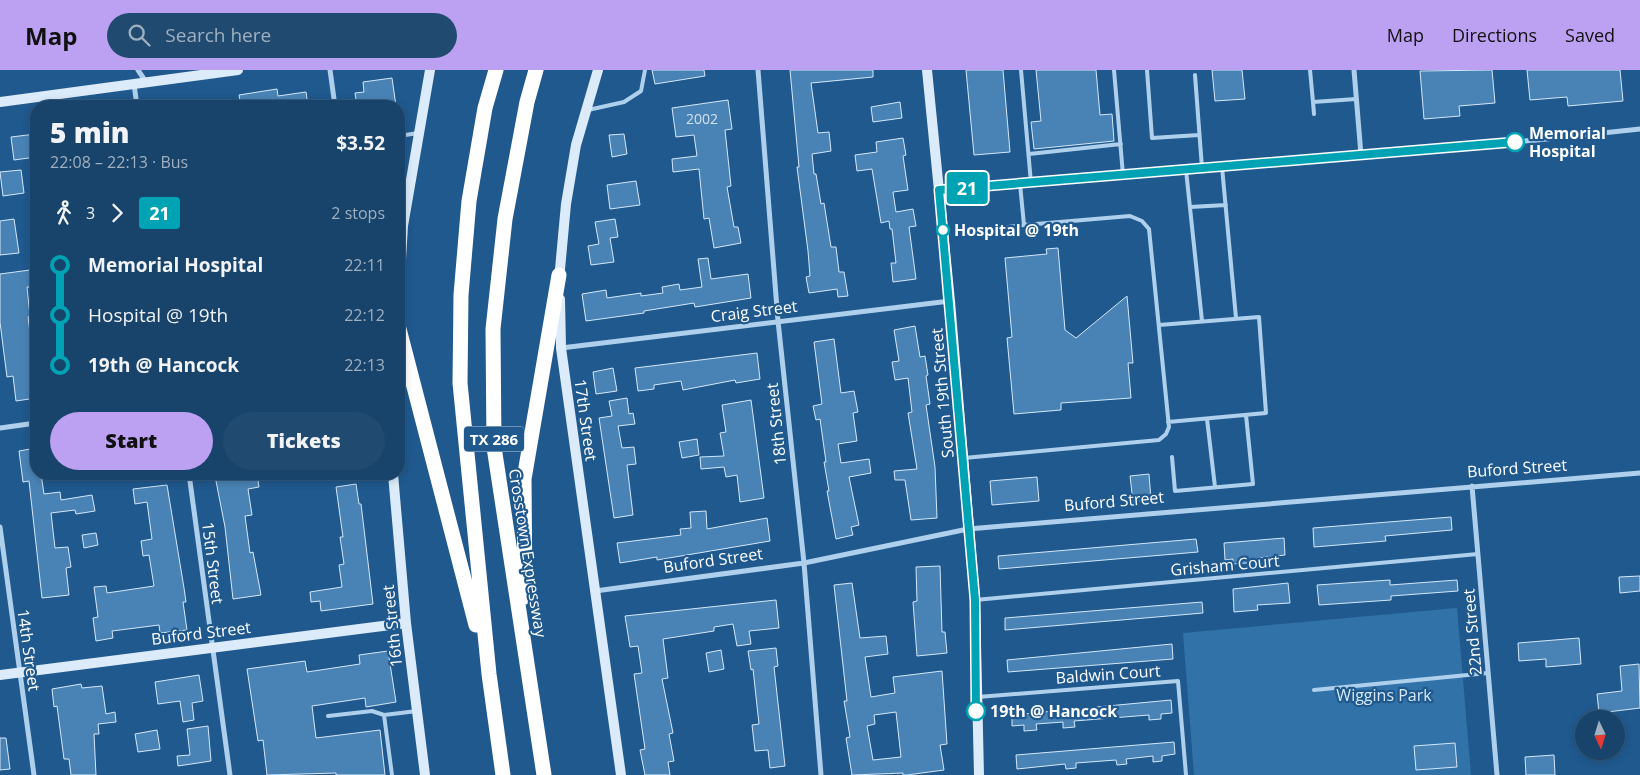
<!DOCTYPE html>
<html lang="en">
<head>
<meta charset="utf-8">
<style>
  body { margin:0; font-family:"Open Sans",sans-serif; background:#214a70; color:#f1f3f6; height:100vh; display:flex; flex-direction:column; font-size:19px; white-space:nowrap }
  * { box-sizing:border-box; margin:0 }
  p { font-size:16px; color:#9fb0c1 }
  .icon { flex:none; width:28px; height:28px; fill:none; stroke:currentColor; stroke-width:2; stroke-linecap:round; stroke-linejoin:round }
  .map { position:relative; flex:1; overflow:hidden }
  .sheet { position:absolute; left:30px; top:30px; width:375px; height:380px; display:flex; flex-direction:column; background:#18436a; border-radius:20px; box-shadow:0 2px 8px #0003,0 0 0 1px #365c7e }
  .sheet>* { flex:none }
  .badge { padding:0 10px; border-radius:4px; font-size:18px; line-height:32px }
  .needle { width:32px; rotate:176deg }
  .tools { position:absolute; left:1575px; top:640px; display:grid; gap:10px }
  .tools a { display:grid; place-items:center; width:50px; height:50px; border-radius:50%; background:#18436a; box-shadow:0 2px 8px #0003,0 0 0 1px #365c7e; font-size:25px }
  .map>.badge { position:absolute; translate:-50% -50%; box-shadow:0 0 0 2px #fff }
  .legs { display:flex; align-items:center; gap:8px; height:55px; padding:0 20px; font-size:16px }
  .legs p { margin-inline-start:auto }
  .headline { display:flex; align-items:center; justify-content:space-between; height:85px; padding:0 20px }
  h1 { font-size:28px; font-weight:800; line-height:38px }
  .cta { display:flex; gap:10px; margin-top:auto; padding:10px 20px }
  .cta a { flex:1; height:58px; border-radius:30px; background:#bca0f2; color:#111; font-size:20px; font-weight:800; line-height:58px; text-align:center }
  .cta a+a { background:#214a70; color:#f1f3f6 }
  ul { padding:0 20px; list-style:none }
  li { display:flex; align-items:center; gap:18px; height:50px; font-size:19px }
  li i { display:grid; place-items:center; width:8px; height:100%; margin:0 6px; background:currentColor }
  li i::after { content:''; width:12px; height:12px; margin:-6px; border:4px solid; border-radius:50%; background:#18436a }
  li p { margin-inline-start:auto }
  li:first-child i { background:linear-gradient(#0000 50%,currentColor 0) }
  li:last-child i { background:linear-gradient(currentColor 50%,#0000 0) }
  header { display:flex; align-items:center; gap:30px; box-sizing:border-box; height:70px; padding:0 25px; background:#bca0f2; color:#111 }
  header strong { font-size:24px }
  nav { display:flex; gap:28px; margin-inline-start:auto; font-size:18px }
  .search { width:350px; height:45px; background:#214a70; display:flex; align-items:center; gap:12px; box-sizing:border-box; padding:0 18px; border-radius:28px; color:#9fb0c1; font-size:19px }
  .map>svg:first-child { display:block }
  .green { fill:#3172a9 }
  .building { fill:#4983b5; stroke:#d4e8f9; fill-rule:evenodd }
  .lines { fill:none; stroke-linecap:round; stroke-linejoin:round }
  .lane { stroke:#afd0ec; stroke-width:4 }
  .street { stroke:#afd0ec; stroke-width:5 }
  .secondary { stroke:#dbebf9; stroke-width:10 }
  .highway { stroke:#fff; stroke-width:15 }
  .line-1-casing { stroke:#fff; stroke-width:11 }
  .line-1 { stroke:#00a3b4; stroke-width:8 }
  .stop-1-dot { fill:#fff; stroke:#00a3b4; stroke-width:2.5 }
  .labels { text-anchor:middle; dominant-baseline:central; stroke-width:4.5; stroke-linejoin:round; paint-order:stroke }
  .number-label { font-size:14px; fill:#d2e0ec }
  .shield { fill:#20598e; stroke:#bccddd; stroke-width:1 }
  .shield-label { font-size:15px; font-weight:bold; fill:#fff }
  .stop-label { font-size:16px; font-weight:bold; fill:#fff; stroke:#20598e; text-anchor:start }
  .street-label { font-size:16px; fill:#fff; stroke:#20598e }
  .park-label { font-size:16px; fill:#d4e8f9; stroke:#20598e }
</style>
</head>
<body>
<header>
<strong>Map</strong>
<div class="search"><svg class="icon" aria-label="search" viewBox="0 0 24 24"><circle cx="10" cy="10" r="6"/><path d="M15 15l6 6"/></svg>Search here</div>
<nav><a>Map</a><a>Directions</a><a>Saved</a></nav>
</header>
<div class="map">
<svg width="1640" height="705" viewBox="0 0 1640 705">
  <rect width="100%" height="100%" fill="#20598e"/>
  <path class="green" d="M1457,538L1471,705H1194L1183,563Z"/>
  <path class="building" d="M652,0H704L705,6L655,14Z
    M790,0H873V7L811,13L818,63L829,62L831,81L812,84L814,104H816L821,134L824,133L831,177H836L839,202H844L848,226L838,227L837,219L809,223L806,207L810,206L808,181L797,97H799Z
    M966,0H1003L1010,82L974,85Z
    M1036,0H1096L1100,45L1112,44L1114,71L1034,79L1031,52L1041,51Z
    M1212,0H1242L1245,29L1215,31Z
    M1492,0L1495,33L1459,36L1460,46L1424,49L1420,1Z
    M1527,0H1620L1623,31L1568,36L1567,27L1530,30Z
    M392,8L396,36H357L355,23L364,22L363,12Z
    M277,19L278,26L306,22L308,36H241L239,25Z
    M728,30L732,59L725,60L731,116L727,117L734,157H738L741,173L714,178L709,148L704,149L699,99L673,102L672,89L697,86L694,65L676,67L672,38Z
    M900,32L902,48L873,52L871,37Z
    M36,64V87L14,90L11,67Z
    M624,64L627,84L612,87L609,65Z
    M903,68L906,85L903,86L908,120L893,122L896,142L913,139L916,156L909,157L916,209L893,212L891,193H896L892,159H890L889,151L881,153L872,99L857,101L855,85L877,82L876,72Z
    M21,100L24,123L3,126L0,102Z
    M636,111L640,135L610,139L607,115Z
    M14,149L19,183L0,185V151Z
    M615,149L618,167L610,168L614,192L591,195L588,176L599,174L595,152Z
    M1058,178L1065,260L1076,268L1127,226L1133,293H1128L1131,328L1061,333V340L1014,344L1007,268L1012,267L1005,188L1047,184L1046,179Z
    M708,188L711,209L748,204L751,228L695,237L694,233L644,241V243L586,251L582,224L606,220L607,228L641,223V226L663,223L662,217L679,214L680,220L702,217L698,189Z
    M30,200L32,217H27L30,246L28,247L32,278L36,277V328L16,331L13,306L7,307L3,276L0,252V204Z
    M915,256L920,287L925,286L928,305L926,306L930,334L926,335L935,397L937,448L911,450L905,410H895L894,401L917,399L908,343L912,342L908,308L895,310L892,292L899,291L894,260Z
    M834,269L841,323L854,321L858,342L853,343L857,371L838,374L841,393L869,389L871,403L849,407L859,455L851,457L853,465L836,469L827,421H829L824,392H826L820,349L816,350L813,336L822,334L814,272Z
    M757,283L760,309L736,313L735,310L683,320L681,311L654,315V319L638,321L635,298Z
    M613,298L617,321L596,324L593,302Z
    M627,328L629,344L633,343L635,354L618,356L622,378L634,377L636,394L627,395L633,445L614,448L599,348L612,346L609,331Z
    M751,330L764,428L740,432L737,405L726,407L724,397L701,399L700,387L724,386L720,363L726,362L722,335Z
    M697,369L699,385L682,388L679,372Z
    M36,378V404H41L44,424L60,422L61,430L92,425L95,441L76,444L75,440L51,443L55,478L68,477L71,497L66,498L69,525L42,528L29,411L23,412L19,381Z
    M232,404H257L259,417L248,419L252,445L245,446L250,483L253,482L261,525L233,529L225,457L215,406Z
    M1149,404L1151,430L1133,432L1130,406Z
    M1037,407L1039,431L992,435L990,411Z
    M356,414L359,434H361L373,534L321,541L320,531L311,532L310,522L342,517L339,495L344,494L340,467H343L336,417Z
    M167,415L184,518L186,532H183L187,560L160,563L159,555L112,561L113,568L96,571L93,548L98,547L94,517L106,516L107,523L154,516L149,485L143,486L141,471L152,469L147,432L135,434L133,419Z
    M706,441L707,459L767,448L770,471L657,490V487L620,493L617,473L681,465L680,459L691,458L690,442Z
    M1451,447L1452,460L1385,466L1386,471L1314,477L1313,458Z
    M96,463L98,475L84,478L82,465Z
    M1284,468L1285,485L1258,488V492L1233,494V489L1225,490L1224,473Z
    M1196,469L1198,482L999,499L998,486Z
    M940,496L942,562H945L947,583L917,586L913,532L917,531L916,497Z
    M1640,506V521L1620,523L1619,507Z
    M1390,510V515L1457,510L1458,521L1391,526V530L1319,535L1317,515Z
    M852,513L860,568L886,566L888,584L865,587L871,627L895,623L893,607L942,601L947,674L940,675L944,700L907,705H903V703L852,705L846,668L850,667L844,631H847L834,515ZM896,642L901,687L873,690L867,656L875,654L874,645Z
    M1288,513L1290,533L1257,535L1258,540L1234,542L1233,519Z
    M776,530L779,558L749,561L751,574L737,576L733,554L714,557V561L663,569L668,608L662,609L673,663L669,664L674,691L668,692L670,705H645L640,680L645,679L634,604L642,603L638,576L630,577L625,546Z
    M1202,532L1203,543L1005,560V548Z
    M1579,568L1581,594L1546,597V589L1519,591L1518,573Z
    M1172,574L1173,589L1008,602L1007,590Z
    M776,578L778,596L774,597L785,696L770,698L768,680L755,681L752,655L759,654L753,599L751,600L748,581Z
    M721,580L724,599L709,602L706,583Z
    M388,581L396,632L366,637L365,628L312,636L316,668L380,660L385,705H336V703L267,705L263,670L258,671L247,599L305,591L307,602L360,594L359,585Z
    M1639,594L1640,638L1599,643L1597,624L1622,621L1620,596Z
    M199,605L203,631L192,633L194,650L183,652L180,631L158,634L155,612Z
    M81,614L82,618L102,616L106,644L115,642L116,652L98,654L99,664H94L96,705H71L69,689H64L57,636L54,637L52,619Z
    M1171,630L1172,643L1161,644V649L1149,650V645L1074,651L1075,657L1063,658V652L1036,654L1037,660L1024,661V655L1012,656V645Z
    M208,656L211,691L178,696L177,686L190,685L187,659Z
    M157,660L160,679L138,682L135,664Z
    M0,668H6L10,699L0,700Z
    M1174,672L1175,684L1162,686V691L1153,692V686L1126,689L1127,694L1117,695L1116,690L1076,693V698L1066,699L1065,694L1017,699L1016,685Z
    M1455,673L1457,697L1416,700L1414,676Z
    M1554,685L1555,705H1526L1525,687Z"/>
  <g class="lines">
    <path class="lane" d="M1021,0L1031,113
      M1114,0L1123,105
      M1147,0L1152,68L1199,65
      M1310,0L1313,32L1356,29
      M1195,5L1202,98
      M1313,32L1314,44
      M588,40L624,32L641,21L645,0
      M399,66L418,63
      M1029,84L1121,74
      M1222,97L1236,248
      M1186,100L1202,251
      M1190,137L1226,135
      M982,160L1024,155
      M1159,255L1259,247L1266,343L1168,352
      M1207,349L1215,417
      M1172,387L1175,421L1253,414L1246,345
      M964,388L1159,370L1166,364L1169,357L1149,159L1142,151L1130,146L1024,155L1020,114
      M975,530L1478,484
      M1314,620L1488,603
      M978,627L1178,611L1186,705
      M384,645L392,705
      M328,646L372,641L384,645L417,641"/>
    <path class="street" d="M138,0L146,12
      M330,0L335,36
      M758,0L778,251L804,493L821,705
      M1354,0L1361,85
      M134,14L137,36
      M939,120L1537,70L1640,59
      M561,278L950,231
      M0,358L36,353
      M189,404L230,705
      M1472,416L1497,705
      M0,457L34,705
      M595,521L804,493L968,459L1640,403"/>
    <path class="secondary" d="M927,0L950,231L975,530L979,705
      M0,32L238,0
      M559,210L566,134L576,75L598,0
      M399,223L403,156L430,0
      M560,229L561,278L621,705
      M393,404L406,553L425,705
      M0,605L406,553"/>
    <path class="highway" d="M496,0L485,38L469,131L461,225L460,313L489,604L503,705
      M536,0L527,32L505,149L493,259L494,377L544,705
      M399,259L476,555
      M525,527L524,409L559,205"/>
  </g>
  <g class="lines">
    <defs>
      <path id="line-1" d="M976,641L975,530L939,120L1515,72"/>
    </defs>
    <use href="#line-1" class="line-1-casing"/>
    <use href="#line-1" class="line-1"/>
  </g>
  <g class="stop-1-dot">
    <circle cx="1515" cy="72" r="9"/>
    <circle cx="943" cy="160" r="6"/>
    <circle cx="976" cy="641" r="9"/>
  </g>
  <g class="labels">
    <g class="number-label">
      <text x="702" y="48">2002</text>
    </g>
    <rect class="shield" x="464" y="356.5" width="60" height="25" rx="4"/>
    <g class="shield-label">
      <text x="494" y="369">TX 286</text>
    </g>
    <g class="stop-label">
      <text x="1529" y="63">Memorial<tspan x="1529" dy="18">Hospital</tspan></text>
      <text x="954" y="160">Hospital @ 19th</text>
      <text x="990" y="641">19th @ Hancock</text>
    </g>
    <g class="street-label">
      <text transform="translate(754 241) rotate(-7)">Craig Street</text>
      <text transform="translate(942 323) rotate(-95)">South 19th Street</text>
      <text transform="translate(586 350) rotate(82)">17th Street</text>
      <text transform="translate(776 354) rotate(-96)">18th Street</text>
      <text transform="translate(1517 398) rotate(-4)">Buford Street</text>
      <text transform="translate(1114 431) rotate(-5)">Buford Street</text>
      <text transform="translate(528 483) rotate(81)">Crosstown Expressway</text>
      <text transform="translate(713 490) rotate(-8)">Buford Street</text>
      <text transform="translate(213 493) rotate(83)">15th Street</text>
      <text transform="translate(1225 495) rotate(-5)">Grisham Court</text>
      <text transform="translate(392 556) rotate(-96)">16th Street</text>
      <text transform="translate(1472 562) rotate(-95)">22nd Street</text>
      <text transform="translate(201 563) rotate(-7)">Buford Street</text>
      <text transform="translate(29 580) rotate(82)">14th Street</text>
      <text transform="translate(1108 604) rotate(-4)">Baldwin Court</text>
    </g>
    <g class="park-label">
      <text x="1384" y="625">Wiggins Park</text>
    </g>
  </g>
</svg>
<div class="tools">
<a><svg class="needle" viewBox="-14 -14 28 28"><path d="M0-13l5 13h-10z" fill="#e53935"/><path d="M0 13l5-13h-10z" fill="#9fb0c1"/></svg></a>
</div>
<b class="badge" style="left:967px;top:118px;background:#00a3b4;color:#fff">21</b>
<section class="sheet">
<div class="headline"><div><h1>5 min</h1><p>22:08 – 22:13 · Bus</p></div><b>$3.52</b></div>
<div class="legs"><svg class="icon" aria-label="walk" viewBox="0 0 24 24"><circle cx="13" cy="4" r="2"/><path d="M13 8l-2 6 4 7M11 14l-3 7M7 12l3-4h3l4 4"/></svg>3<svg class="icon" aria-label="forward" viewBox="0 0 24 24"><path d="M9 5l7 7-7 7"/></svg><b class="badge" style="background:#00a3b4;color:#fff">21</b><p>2 stops</p></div>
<ul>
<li><i style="color:#00a3b4"></i><b>Memorial Hospital</b><p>22:11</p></li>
<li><i style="color:#00a3b4"></i><span>Hospital @ 19th</span><p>22:12</p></li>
<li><i style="color:#00a3b4"></i><b>19th @ Hancock</b><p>22:13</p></li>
</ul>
<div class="cta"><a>Start</a><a>Tickets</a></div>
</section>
</div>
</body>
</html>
